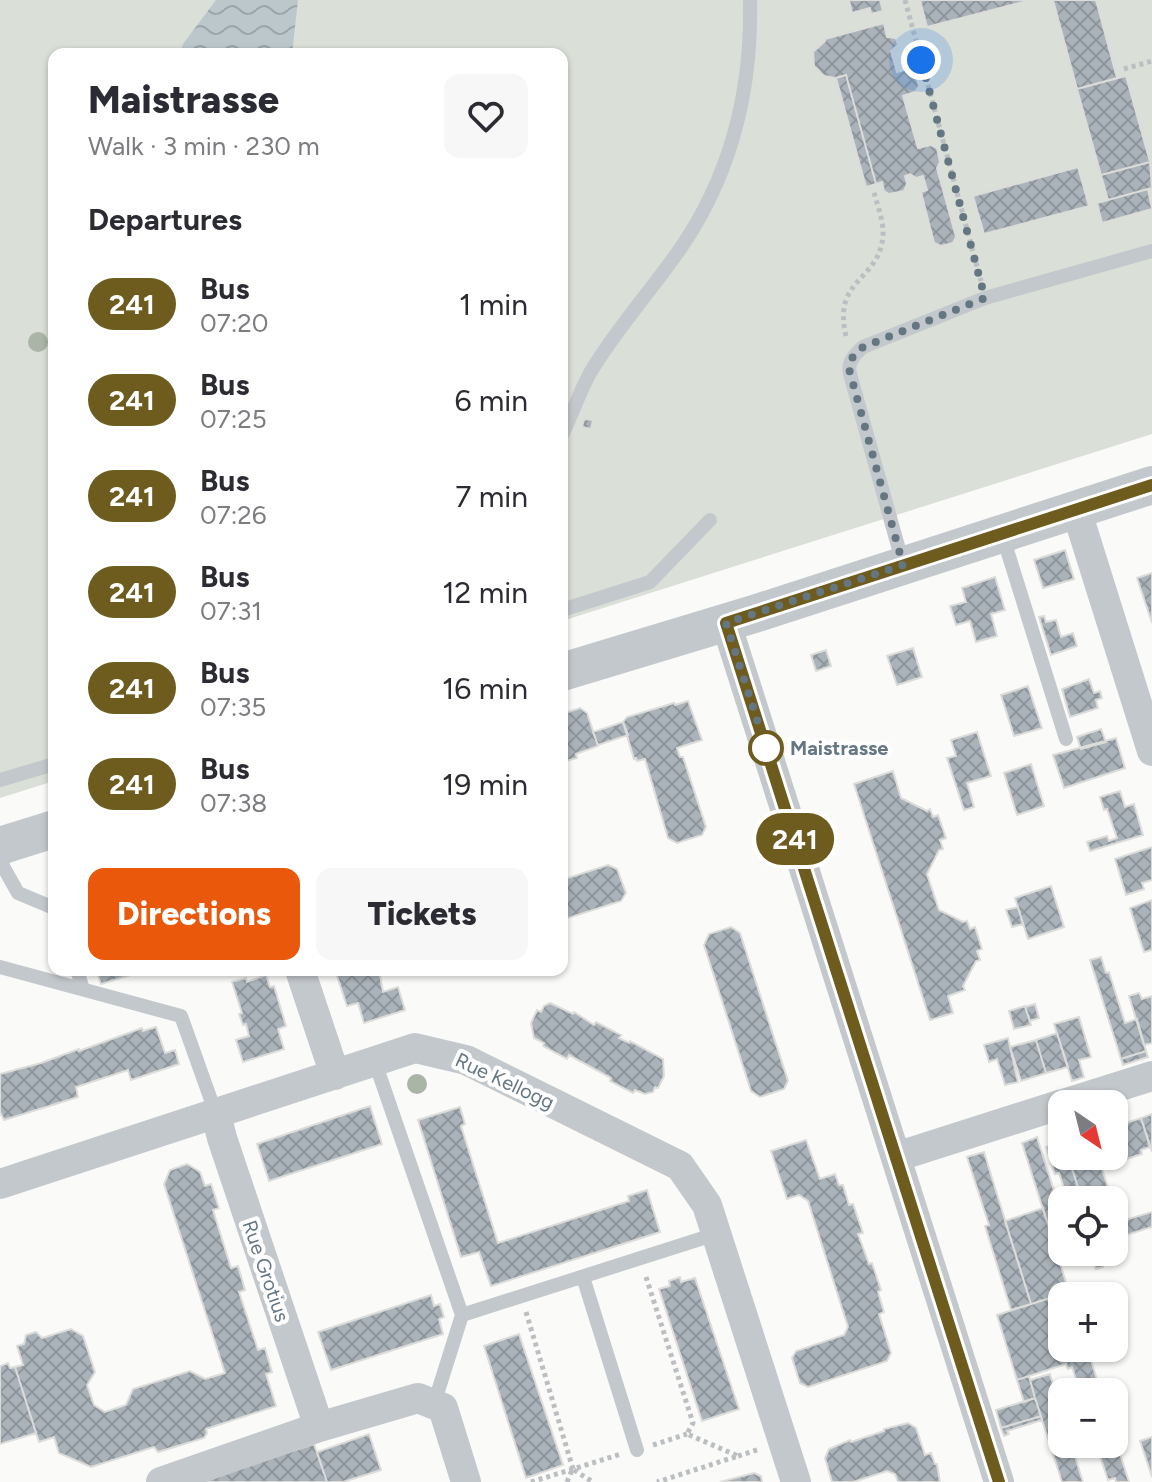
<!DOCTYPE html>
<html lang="en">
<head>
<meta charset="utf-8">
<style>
  body { margin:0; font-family:Figtree,sans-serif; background:#f7f7f7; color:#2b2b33; height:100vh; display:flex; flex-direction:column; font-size:30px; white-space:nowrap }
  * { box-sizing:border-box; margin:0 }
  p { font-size:26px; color:#7c7c81 }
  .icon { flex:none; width:44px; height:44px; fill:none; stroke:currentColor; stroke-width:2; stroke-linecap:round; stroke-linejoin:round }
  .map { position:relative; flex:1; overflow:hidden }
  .sheet { position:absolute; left:48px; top:48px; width:520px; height:928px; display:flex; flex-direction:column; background:#fff; border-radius:16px; box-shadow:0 2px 6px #0004 }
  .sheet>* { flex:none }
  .badge { padding:0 16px; border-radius:26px; font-size:28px; line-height:52px }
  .needle { width:52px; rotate:145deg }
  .controls { position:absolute; left:1048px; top:1090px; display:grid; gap:16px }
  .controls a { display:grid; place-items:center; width:80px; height:80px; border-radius:16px; background:#fff; box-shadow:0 2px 6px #0004; font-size:40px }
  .you { position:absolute; width:40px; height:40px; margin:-20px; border:6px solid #fff; border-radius:50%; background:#1a73e8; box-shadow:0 0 0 12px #1a73e833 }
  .map>.badge { position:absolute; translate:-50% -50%; box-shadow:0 0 0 4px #fff }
  h2 { padding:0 40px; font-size:30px; line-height:72px }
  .round { display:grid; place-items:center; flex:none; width:84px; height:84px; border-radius:16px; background:#f7f7f7 }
  .head { display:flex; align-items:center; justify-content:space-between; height:136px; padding:0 40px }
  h1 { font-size:38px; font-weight:800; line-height:60px }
  .primary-button { display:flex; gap:16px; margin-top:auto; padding:16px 40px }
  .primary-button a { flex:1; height:92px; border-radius:16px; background:#ea580c; color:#fff; font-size:32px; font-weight:800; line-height:92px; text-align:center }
  .primary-button a+a { background:#f7f7f7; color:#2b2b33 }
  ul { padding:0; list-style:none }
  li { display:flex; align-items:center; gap:24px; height:96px; padding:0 40px }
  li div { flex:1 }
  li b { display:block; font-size:30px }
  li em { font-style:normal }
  li .badge { min-width:88px; font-weight:700; text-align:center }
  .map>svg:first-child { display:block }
  .green { fill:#dadfd7 }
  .water { fill:url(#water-waves) }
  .building { fill:url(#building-cross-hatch); stroke:#dcdcda; stroke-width:2 }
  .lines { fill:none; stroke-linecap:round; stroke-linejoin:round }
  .path { stroke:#bbbfc2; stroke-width:5; stroke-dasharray:4 4; stroke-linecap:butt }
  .service { stroke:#c3c8cc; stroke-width:14 }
  .minor { stroke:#c3c8cc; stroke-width:30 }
  .tertiary { stroke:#c3c8cc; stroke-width:38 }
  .tree { fill:#aab4a7 }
  .line-casing { stroke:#fff; stroke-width:18 }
  .line { stroke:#6e5b1e; stroke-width:12 }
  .walk { stroke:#657683; stroke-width:8; stroke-dasharray:0 14.4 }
  .stop-dot { fill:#fff; stroke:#6e5b1e; stroke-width:4 }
  .labels { text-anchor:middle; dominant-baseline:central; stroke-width:8; stroke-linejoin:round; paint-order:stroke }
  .stop-label { font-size:20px; font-weight:bold; fill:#657683; stroke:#fff; text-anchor:start }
  .street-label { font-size:20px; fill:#657683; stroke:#fff }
</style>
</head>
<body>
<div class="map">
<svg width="1152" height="1482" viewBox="0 0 1152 1482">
  <defs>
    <pattern id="water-waves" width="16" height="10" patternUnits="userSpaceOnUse" patternTransform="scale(2)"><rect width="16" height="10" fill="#bbc7cb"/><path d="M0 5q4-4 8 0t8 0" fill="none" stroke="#9ca6aa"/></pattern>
    <pattern id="building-cross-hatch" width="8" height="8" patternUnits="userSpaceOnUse" patternTransform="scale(2)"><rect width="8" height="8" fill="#aab3b9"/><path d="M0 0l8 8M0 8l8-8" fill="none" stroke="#8e969c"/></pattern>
  </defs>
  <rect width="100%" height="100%" fill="#fafaf8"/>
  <path class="green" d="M0,0H1152V434L562,621V54H54V781L0,798Z"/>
  <path class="water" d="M216,0H298L292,54H180L183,44Z"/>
  <path class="building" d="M849,0H880L883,11L871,14L870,8L852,13Z
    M920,0H1031L927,27Z
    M1053,0H1096L1117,78L1077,89Z
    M884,23L887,37L896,38L898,45L891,51L897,72L908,69L915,72L919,86L915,92L903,96L918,148L931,145L937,148L940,162L937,168L956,237L953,243L941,246L934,243L921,192L927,190L923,176L916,178L910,174L905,176L907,184L904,191L889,194L884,191L882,182L876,184L846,75L836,78L824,76L814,66L813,52L825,41V39Z
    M846,75L876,184L866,187L836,78Z
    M1126,76L1150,162L1101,175L1077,89Z
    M1150,162L1152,188L1108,200L1101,175Z
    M1078,167L1089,206L984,234L973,196Z
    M1148,189L1152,209L1102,223L1097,203Z
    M584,419L593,420L591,429L582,427Z
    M1065,550L1074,579L1043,588L1034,560Z
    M1152,573V623L1137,578Z
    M995,577L1005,610L991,614L997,636L976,642L970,621L956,625L950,606L966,602L962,588Z
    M1044,616L1046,622L1056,620L1061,637L1073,633L1077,646L1051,655L1039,617Z
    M913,648L922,677L897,685L887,656Z
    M826,650L831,666L816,671L811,655Z
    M1089,679L1094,693L1100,691L1102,698L1096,700L1098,708L1070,717L1062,689Z
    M1028,686L1042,728L1014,736L1001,695Z
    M688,701L702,740L677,748L680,757H683L706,827L702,835L677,843L668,838L645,759L637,761L636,758L634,759L623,722L627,717L674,703L675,705Z
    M580,708L587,713L598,746L576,754L577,758L562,762V714Z
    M623,722L628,735L598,745L593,732Z
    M1101,729L1106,742L1081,749L1077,737Z
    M977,732L991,776L967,783L974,807L964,810L947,758L956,756L951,740Z
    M1116,738L1125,768L1064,788L1053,755Z
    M1031,764L1044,806L1017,815L1004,773Z
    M893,771L901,798L927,811L930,809L933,817L938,815L946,838L940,840L943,849L939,850L927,874L939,910L963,922L967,921L970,929L975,927L982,949L977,951L980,960L976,961L963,986L965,990L948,996L953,1013L930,1020L854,784Z
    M1120,791L1125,807L1134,804L1143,835L1090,851L1087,842L1107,836L1109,841L1117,838L1107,809L1104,810L1100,797Z
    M1152,847V880L1142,883L1144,889L1126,895L1115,859Z
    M608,865L617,869L626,893L621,901L562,920V880Z
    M1051,886L1064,927L1028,939L1015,898Z
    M1152,900V950L1144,952L1130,908Z
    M1018,907L1023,924L1012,927L1006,910Z
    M731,927L740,933L788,1081L784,1089L760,1097L751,1091L704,945L709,934Z
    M1101,957L1106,973L1109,972L1125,1023L1137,1019L1146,1051L1121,1059L1090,960Z
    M96,970H133L134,974L101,984Z
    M335,970H379L383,992L398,987L405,1010L364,1023L358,1003L347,1006Z
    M266,975L270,987L274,986L286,1026L278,1029L284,1049L243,1062L236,1040L249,1036L246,1024L243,1025L239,1014L242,1013L232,982L246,978L247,982Z
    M1139,993L1142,999L1152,996V1043L1144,1045L1129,996Z
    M550,1003L573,1014L574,1012L594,1025L596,1022L621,1035L619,1038L629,1043L630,1041L663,1059L664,1076L658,1088L655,1087L653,1092L645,1094L635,1090L633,1093L610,1081L611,1078L569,1055L567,1059L543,1046L544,1043L534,1038L531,1023L537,1010L541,1012L544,1006Z
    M1035,1004L1039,1018L1030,1021L1025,1007Z
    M1025,1006L1031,1025L1014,1029L1009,1011Z
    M1079,1017L1091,1057L1079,1060L1084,1077L1072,1081L1054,1024Z
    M156,1027L165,1053L175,1050L179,1064L131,1080L128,1070L76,1087L78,1097L4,1120L0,1112V1074L41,1063L79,1049V1051L142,1028L143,1031Z
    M1057,1033L1068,1067L1046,1073L1036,1040Z
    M1008,1038L1018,1082L1005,1085L997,1059L989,1062L984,1045Z
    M1036,1040L1046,1073L1021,1081L1010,1047Z
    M1146,1051L1148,1057L1123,1065L1121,1059Z
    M370,1106L382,1144L269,1181L257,1144Z
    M460,1107L465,1124L461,1126L498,1243L629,1201L628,1196L647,1190L660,1232L491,1286L479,1252L461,1257L418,1120Z
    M1152,1114V1152L1141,1118Z
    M1141,1118L1150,1147L1141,1150L1142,1154L1105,1166L1102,1156H1114V1127Z
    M1037,1137L1062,1216L1047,1222L1022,1143Z
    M806,1140L820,1179L835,1174L839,1185H843L849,1205L853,1204L863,1233L858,1234L869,1264L872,1263L881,1290L878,1292L884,1312L879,1314L891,1353L887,1361L808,1387L800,1383L792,1358L796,1351L844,1335L848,1327L808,1201L799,1195L787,1199L771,1151Z
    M1062,1142V1156H1068L1082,1200H1068L1059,1173L1055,1174L1046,1147Z
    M984,1152L1031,1304L1011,1310L985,1226L989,1225L967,1157Z
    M1068,1156H1098L1110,1194L1082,1200Z
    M187,1164L200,1172L205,1186L211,1184L219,1208L213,1210L231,1268L238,1266L245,1290L239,1292L258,1350L265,1348L272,1372L266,1374L276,1406L206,1429L207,1433L204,1438L158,1452L154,1447L91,1467L59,1453L54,1437L39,1442L15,1367L23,1365L17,1346L24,1344L26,1335L36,1332L42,1338L71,1329L83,1336L95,1372L87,1385L94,1405L105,1412L126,1405L133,1389L190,1371L205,1379L225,1373L164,1184L170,1170Z
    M1043,1208L1069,1292L1031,1304L1005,1221Z
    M1152,1212V1227L1123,1236L1118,1222Z
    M1114,1246L1118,1259L1108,1262L1105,1252H1114Z
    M1089,1252H1098L1101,1259L1092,1262Z
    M1101,1259L1103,1267L1096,1269L1093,1262Z
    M680,1277L681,1282L695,1278L739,1409L702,1421L659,1289L670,1286L669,1281Z
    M1069,1292L1070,1296H1062V1348H1087L1101,1392H1080L1072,1367L1068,1369L1066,1364L1017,1380L997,1315Z
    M431,1295L434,1306L440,1304L444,1317L439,1319L443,1334L331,1370L318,1332Z
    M519,1334L563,1465L526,1478L484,1346Z
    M8,1363L10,1368L15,1367L36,1433L0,1444V1366Z
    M1050,1374L1062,1414V1444H1071L1083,1482H1062L1035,1398L1030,1380Z
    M1029,1376L1035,1398L1024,1402L1017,1380Z
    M1035,1398L1041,1416L1001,1428L996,1410Z
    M1041,1416L1042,1420L1007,1431L1009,1434L1004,1436L1001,1428Z
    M908,1423L916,1428L925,1455L931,1453L935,1464H937L940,1482H898L895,1474L887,1471L853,1482H832L825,1458L829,1449L850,1440L851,1442L884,1431V1429Z
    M369,1434L381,1470L343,1482H327L317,1452Z
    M1114,1435L1129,1482H1116L1115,1478L1108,1480L1096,1444H1114Z
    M1152,1437V1477L1140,1441Z
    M314,1444L327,1482H196Z
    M754,1473L761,1476L762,1482H720Z"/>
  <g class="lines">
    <path class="path" d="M905,0L981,281
      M1124,69L1152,61
      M846,336C832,277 880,282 883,235C884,221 877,205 874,192
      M646,1277L693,1423L687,1434L738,1456L657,1482
      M526,1312L573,1469L621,1454
      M653,1445L687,1434
      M738,1456L760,1449
      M574,1470L593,1482
      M531,1482L573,1469
      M567,1482L572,1470"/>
    <path class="service" d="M562,435C572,415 579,393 590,373C616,329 651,291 680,249C731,175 752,89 750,0
      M1003,537L1066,739
      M903,564L850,374C847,362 855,354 863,347L985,298L1152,251
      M562,610L650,582L710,520
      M0,780L54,764
      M0,861L18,893L54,908
      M0,967L181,1016L216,1114
      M77,970L83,989
      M375,1062L462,1315L716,1234
      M583,1277L637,1450
      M434,1404L462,1315"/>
    <path class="minor" d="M1076,509L1152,751
      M726,623L999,1482
      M300,970L335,1075
      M1063,1104L1152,1076
      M216,1114L222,1138L319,1427
      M896,1157L1062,1104
      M0,1184L415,1048L466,1060L680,1166L707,1205L796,1482
      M161,1482L319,1427L418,1398L443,1408L466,1482"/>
    <path class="tertiary" d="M562,672L754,614L1152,485
      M0,846L54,829"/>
  </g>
  <g class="tree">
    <circle cx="38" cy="342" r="10"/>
    <circle cx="417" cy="1084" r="10"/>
  </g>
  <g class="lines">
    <defs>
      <path id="line" d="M999,1482L726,623L1152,485"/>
    </defs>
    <use href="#line" class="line-casing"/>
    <use href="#line" class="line"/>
    <path class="walk" d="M766,748L726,623L903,565L849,369L853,356L863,347L985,298L921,60"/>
  </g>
  <circle class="stop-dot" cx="766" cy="748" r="16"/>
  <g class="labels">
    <g class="stop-label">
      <text x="790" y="748">Maistrasse</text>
    </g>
    <g class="street-label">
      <text transform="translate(505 1081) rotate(25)">Rue Kellogg</text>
      <text transform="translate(266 1271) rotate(71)">Rue Grotius</text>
    </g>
  </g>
</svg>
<div class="controls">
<a><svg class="needle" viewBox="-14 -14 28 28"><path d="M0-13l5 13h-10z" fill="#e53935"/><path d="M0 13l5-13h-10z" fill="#7c7c81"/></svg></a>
<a><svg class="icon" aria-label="locate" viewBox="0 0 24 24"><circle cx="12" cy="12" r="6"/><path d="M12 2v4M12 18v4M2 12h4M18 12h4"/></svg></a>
<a>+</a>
<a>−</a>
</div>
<div class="you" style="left:921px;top:60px"></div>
<b class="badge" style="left:795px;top:839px;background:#6e5b1e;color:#fff">241</b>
<section class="sheet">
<div class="head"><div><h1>Maistrasse</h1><p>Walk · 3 min · 230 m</p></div><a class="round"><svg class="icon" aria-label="heart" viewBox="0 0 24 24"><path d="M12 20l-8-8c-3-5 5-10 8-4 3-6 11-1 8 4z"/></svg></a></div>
<h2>Departures</h2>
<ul>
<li><span class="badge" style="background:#6e5b1e;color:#fff">241</span><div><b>Bus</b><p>07:20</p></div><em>1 min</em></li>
<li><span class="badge" style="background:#6e5b1e;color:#fff">241</span><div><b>Bus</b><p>07:25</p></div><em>6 min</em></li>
<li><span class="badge" style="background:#6e5b1e;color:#fff">241</span><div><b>Bus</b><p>07:26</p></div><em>7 min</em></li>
<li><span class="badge" style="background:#6e5b1e;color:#fff">241</span><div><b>Bus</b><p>07:31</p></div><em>12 min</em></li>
<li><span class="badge" style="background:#6e5b1e;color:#fff">241</span><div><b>Bus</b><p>07:35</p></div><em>16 min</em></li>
<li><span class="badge" style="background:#6e5b1e;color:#fff">241</span><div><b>Bus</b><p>07:38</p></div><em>19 min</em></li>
</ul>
<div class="primary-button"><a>Directions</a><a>Tickets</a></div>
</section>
</div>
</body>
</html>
